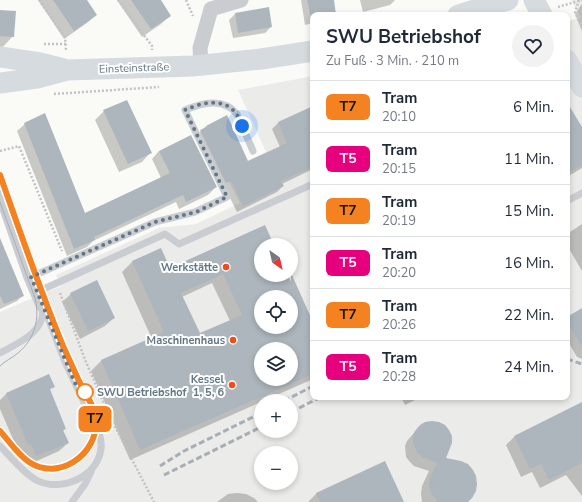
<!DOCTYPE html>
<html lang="de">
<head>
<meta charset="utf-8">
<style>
  body { margin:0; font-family:"Nunito Sans",sans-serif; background:#f2f2f3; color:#1f2937; height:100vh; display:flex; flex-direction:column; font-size:15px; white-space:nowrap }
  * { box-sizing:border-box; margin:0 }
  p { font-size:13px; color:#747a83 }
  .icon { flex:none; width:22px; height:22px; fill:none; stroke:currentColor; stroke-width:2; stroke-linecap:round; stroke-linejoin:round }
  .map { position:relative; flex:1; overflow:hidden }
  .side { position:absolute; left:310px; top:12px; width:260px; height:388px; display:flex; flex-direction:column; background:#fff; border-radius:8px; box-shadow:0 2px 6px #0003 }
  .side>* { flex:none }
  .badge { padding:0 8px; border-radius:6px; font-size:14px; line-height:26px }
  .needle { width:26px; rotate:146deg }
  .buttons { position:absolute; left:254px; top:238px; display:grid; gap:8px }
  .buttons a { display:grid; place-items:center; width:44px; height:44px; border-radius:50%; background:#fff; box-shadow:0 2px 6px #0003; font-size:20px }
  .you { position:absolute; width:20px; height:20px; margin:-10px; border:3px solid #fff; border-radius:50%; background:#1a73e8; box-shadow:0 0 0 6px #1a73e833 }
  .map>.badge { position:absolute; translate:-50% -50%; box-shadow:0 0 0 2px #fff }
  .round { display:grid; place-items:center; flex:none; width:42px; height:42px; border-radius:21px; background:#f2f2f3 }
  .overview { display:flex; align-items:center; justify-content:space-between; height:68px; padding:0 16px }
  h1 { font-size:19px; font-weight:700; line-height:30px }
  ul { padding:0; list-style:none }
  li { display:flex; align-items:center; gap:12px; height:52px; padding:0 16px; border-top:1px solid #e0e1e3 }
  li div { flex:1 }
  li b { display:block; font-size:15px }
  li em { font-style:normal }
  li .badge { min-width:44px; font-weight:700; text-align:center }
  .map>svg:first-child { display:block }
  .built { fill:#ebebea; fill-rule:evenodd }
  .shadow { fill:#0003; fill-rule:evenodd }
  .building { fill:#adb6bd; fill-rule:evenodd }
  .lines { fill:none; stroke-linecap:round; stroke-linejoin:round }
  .path { stroke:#c0c3c5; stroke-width:2.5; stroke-dasharray:2 2; stroke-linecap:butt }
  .lane { stroke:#c9cdd1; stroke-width:7 }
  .street { stroke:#c9cdd1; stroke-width:15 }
  .secondary { stroke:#d6dbdf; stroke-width:21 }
  .tram { stroke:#a7aeb4; stroke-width:1 }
  .rail { stroke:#a7aeb4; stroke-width:3; stroke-dasharray:6 3; stroke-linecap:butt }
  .line-casing { stroke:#fff; stroke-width:9 }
  .line { stroke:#f58220; stroke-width:6 }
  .walk { stroke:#627685; stroke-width:4; stroke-dasharray:0 7.2 }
  .poi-dot { fill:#f34a1e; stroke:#fff; stroke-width:1.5 }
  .stop-dot { fill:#fff; stroke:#f58220; stroke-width:2 }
  .labels { text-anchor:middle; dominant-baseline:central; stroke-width:4; stroke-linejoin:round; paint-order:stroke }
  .street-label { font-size:11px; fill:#627685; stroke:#fff }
  .poi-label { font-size:11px; font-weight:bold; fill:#627685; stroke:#fff; text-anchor:end }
  .stop-label { font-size:11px; font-weight:bold; fill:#627685; stroke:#fff; text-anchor:start }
</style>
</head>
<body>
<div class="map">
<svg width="582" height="502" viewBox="0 0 582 502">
  <rect width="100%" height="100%" fill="#fafaf7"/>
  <path class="built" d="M571,0H582V502H0V312L61,286L56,275L159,228L196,224L240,203L224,172L266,152L238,90L313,76V397H567V21L581,18ZM261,245H291V275H261ZM261,297H291V327H261ZM261,349H291V379H261ZM261,401H291V431H261ZM261,453H291V483H261Z"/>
  <path class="shadow" d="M38,0H86L96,15L87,23L64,39Z
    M117,0H160L170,16L161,24L142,37Z
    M301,0H333L335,15H313V23L305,25Z
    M360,0H395L390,5L363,12Z
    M582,4V31L575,14Z
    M0,11L13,36L0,50Z
    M235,14L271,27L265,33L233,38L229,20Z
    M567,104L582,129V168L567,177Z
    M313,107V169L282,184L283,186L277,192L237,212L224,186L195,137L206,126L248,162L280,147L272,129L278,123Z
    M104,111L150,153L142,162L119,172L95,120Z
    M25,124L84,214L161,178L152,159L159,151L216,187L208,195L179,209L176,202L93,241L87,247L67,256L17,131Z
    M582,224V271L567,245V234Z
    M265,227L273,245H261V275H287L311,320H313V379L130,460L91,371L101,361L152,339L122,272L132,262L160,249L170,270ZM212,283L230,321L199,335L182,297ZM261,297H291V327H261ZM261,349H291V379H261Z
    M0,240L23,295L17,301L0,309Z
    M71,294L114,318L105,326L80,339L62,302Z
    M582,309V359L577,357L567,340V318Z
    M49,375L54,386L49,390L65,428L63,431L68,443L59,451L28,465L22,452L19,453L0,409V400L6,394Z
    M401,397H421L405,405Z
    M582,403V496L566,475L540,488L532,472L521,477L506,445L514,437Z
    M420,426L445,459L467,502H422L421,494L422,486L429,471L414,466L410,462L406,457L405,446L407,441Z
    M384,462L403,502H308L316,494Z
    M237,493L246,494L254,498L258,502H217L228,494Z"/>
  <path class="building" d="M53,0H87L97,15L74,31Z
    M131,0H161L171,16L151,29Z
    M307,0H334L336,15H310Z
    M269,7L272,27L238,33L235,13Z
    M0,10L16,11L14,37L0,36Z
    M127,100L152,153L128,164L103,110Z
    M567,102L582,127V165L567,174Z
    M313,106V167L281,181L284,186L243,206L231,181L226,183L200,130L207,127L206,126L227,115L248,161L287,143L278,122Z
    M45,113L85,213L170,173L159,151L191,135L217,187L186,202L183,195L94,237L95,240L74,249L24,123Z
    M265,225L274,245H261V275H288L291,282V273L313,322V374L140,450L101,360L164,332L132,261L161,248L170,268ZM223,274L242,315L200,333L181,293ZM261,297H291V327H261ZM261,349H291V379H261Z
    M0,238L24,296L4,304L0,295Z
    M97,280L115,318L88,331L70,293Z
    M582,308V347L567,321V317Z
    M49,374L55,387L50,389L66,429L63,430L69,443L36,456L31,444L28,445L6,393Z
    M582,402V463L549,480L541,464L530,469L514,436Z
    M432,421L439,422L445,425L449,430L452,436V443L446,458L461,461L468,464L473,470L476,476L477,484L476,491L472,498L468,502H438L431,493L429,485L430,477L437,463L423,457L418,454L413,443V436L415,431L420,425L425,422Z
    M385,461L404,502H320L316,493Z"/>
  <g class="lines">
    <path class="path" d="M39,0L65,37L66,51
      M118,0L152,46V50
      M186,0L193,16
      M579,0L575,12L582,28
      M558,7L582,0
      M44,44H66
      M54,94L159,87
      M0,151L19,146L62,251
      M60,293L86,362L109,415L154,502"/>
    <path class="lane" d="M567,201L582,193
      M31,277L155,222L195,212L227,197L185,110C202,103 223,97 237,114L253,151
      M37,292L165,234L179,244L313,184
      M0,353C18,343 44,333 43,309
      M0,446C11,457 22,472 36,480C65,495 109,471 100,436L65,362L43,305
      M72,502L85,484L91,472"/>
    <path class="street" d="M201,65L200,48L211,9L241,0
      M0,189L31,277L43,305"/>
    <path class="secondary" d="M534,0L542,15
      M458,15L508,0
      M0,57L40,63L64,69
      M567,60L582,87
      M0,83L37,78L67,70L193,66L261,59L313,51"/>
    <path class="tram" d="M0,175C20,232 40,289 63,346C68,358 74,370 80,381C86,393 95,407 96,420C98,454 59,481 29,462C18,455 9,441 0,431
      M0,202L35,298C40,318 35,339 18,353C12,358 5,361 0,366"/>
    <path class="rail" d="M567,359L582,364
      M284,401L313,386
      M291,412L321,397
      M160,466L184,451L261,413
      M164,475L261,427"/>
  </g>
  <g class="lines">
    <defs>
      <path id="line" d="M0,175C20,232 40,290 63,346C68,357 73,368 78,379C84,392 95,406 96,420C98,454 59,482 29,462C18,455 9,441 0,431"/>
    </defs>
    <use href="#line" class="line-casing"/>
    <use href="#line" class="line"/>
    <path class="walk" d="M85,392L79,391L73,379L31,277L155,222L196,212L227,197L185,110C199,104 219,97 233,110C238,114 240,121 242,126"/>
  </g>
  <g class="poi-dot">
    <circle cx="226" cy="267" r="4"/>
    <circle cx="233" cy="340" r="4"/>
    <circle cx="232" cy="385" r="4"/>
  </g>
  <circle class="stop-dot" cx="85" cy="392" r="8"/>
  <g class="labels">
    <g class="street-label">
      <text transform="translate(134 68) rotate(-2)">Einsteinstraße</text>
    </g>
    <g class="poi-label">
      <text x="218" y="267">Werkstätte</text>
      <text x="225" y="340">Maschinenhaus</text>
      <text x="224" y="379">Kessel<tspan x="224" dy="13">1, 5, 6</tspan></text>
    </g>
    <g class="stop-label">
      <text x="97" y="392">SWU Betriebshof</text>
    </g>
  </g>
</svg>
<div class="buttons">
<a><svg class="needle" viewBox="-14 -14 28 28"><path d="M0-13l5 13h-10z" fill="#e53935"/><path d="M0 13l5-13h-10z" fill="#747a83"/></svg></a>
<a><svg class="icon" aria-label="locate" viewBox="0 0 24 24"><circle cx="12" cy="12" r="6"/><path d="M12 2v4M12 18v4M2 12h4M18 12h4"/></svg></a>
<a><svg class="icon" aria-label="layers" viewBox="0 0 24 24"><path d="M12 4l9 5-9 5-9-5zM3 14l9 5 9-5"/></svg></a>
<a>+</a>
<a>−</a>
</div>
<div class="you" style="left:242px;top:126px"></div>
<b class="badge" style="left:95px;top:419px;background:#f58220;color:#111">T7</b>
<section class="side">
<div class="overview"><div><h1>SWU Betriebshof</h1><p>Zu Fuß · 3 Min. · 210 m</p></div><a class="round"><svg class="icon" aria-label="heart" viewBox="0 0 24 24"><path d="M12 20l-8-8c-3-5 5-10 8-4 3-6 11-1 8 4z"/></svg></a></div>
<ul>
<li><span class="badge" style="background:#f58220;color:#111">T7</span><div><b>Tram</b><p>20:10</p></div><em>6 Min.</em></li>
<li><span class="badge" style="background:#e6007e;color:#fff">T5</span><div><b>Tram</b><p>20:15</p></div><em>11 Min.</em></li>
<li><span class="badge" style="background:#f58220;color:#111">T7</span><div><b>Tram</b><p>20:19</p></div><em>15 Min.</em></li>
<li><span class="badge" style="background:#e6007e;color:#fff">T5</span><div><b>Tram</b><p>20:20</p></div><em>16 Min.</em></li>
<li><span class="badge" style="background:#f58220;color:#111">T7</span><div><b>Tram</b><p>20:26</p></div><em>22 Min.</em></li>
<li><span class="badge" style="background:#e6007e;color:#fff">T5</span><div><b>Tram</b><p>20:28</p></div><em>24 Min.</em></li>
</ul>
</section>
</div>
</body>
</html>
